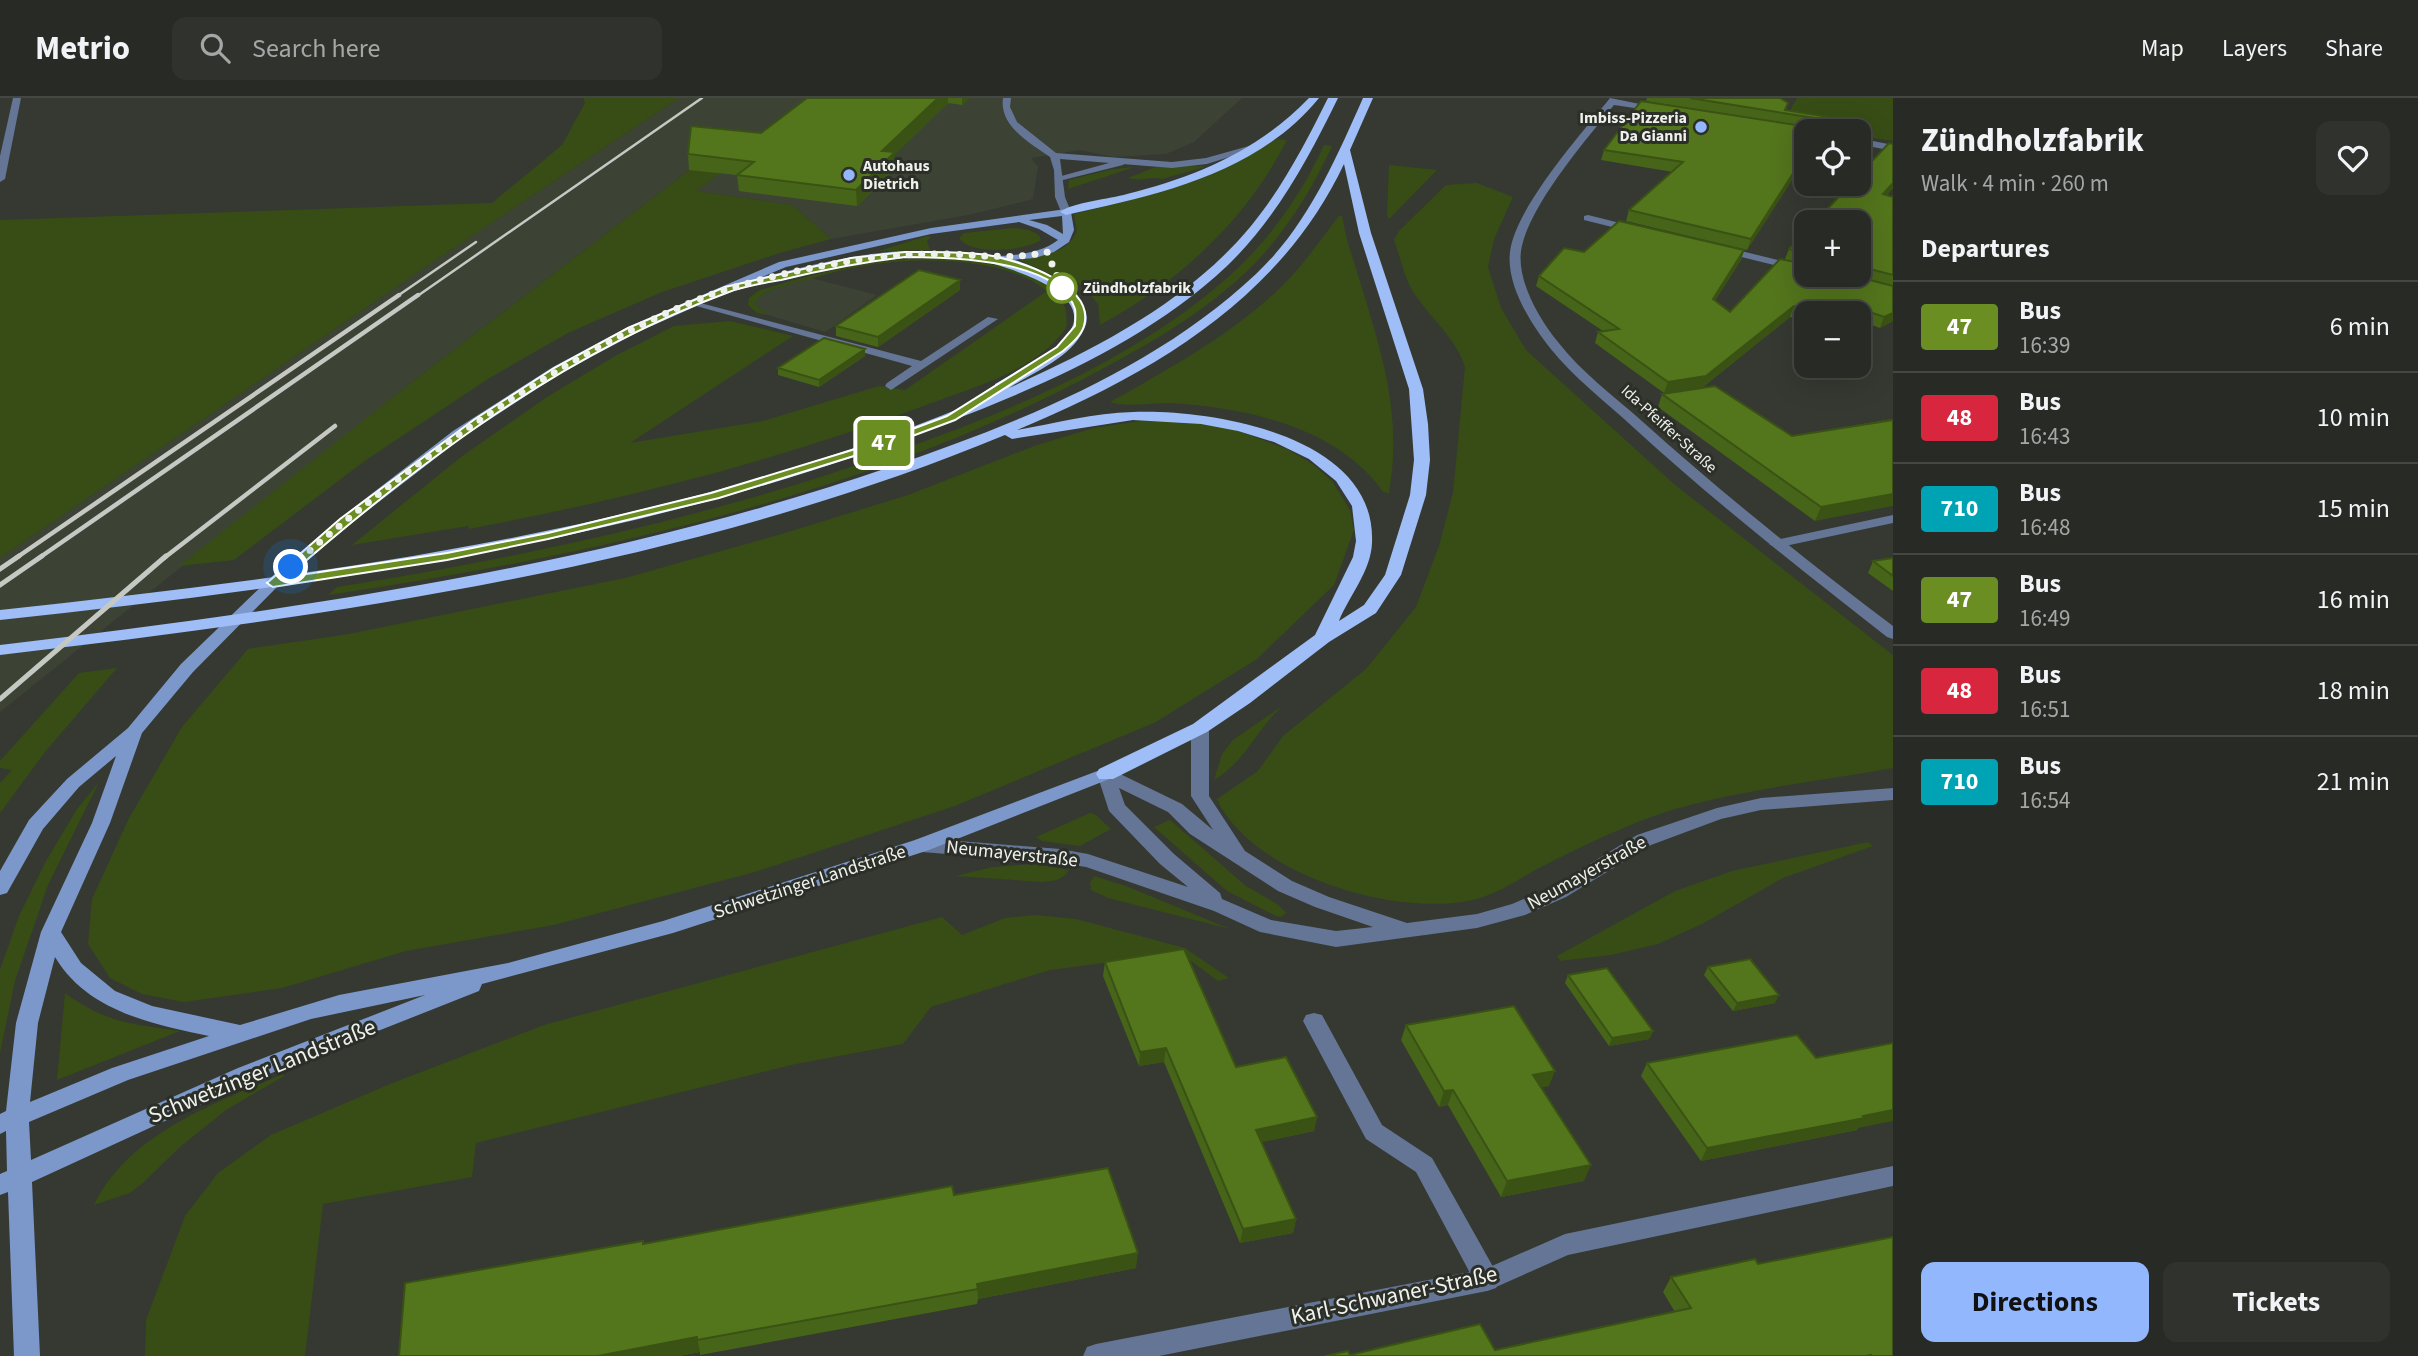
<!DOCTYPE html>
<html lang="en">
<head>
<meta charset="utf-8">
<style>
  body { margin:0; font-family:"Source Sans 3",sans-serif; background:#30332d; color:#f1f3f6; height:100vh; display:flex; flex-direction:column; font-size:26px; white-space:nowrap }
  * { box-sizing:border-box; margin:0 }
  p { font-size:23px; color:#a5a7a7 }
  .icon { flex:none; width:38px; height:38px; fill:none; stroke:currentColor; stroke-width:2; stroke-linecap:round; stroke-linejoin:round }
  .map { position:relative; flex:1; overflow:hidden }
  .side { display:flex; flex-direction:column; background:#282b25; width:525px }
  .side>* { flex:none }
  .badge { padding:0 14px; border-radius:5px; font-size:24px; line-height:46px }
  .controls { position:absolute; left:1794px; top:21px; display:grid; gap:14px }
  .controls a { display:grid; place-items:center; width:77px; height:77px; border-radius:14px; background:#282b25; box-shadow:0 7px 28px #0002,0 0 0 2px #444742; font-size:35px }
  .you { position:absolute; width:35px; height:35px; margin:-18px; border:5px solid #fff; border-radius:50%; background:#1a73e8; box-shadow:0 0 0 10px #1a73e833 }
  .map>.badge { position:absolute; translate:-50% -50%; box-shadow:0 0 0 4px #fff }
  h2 { padding:0 28px; font-size:26px; line-height:63px }
  .round { display:grid; place-items:center; flex:none; width:74px; height:74px; border-radius:14px; background:#30332d }
  .head { display:flex; align-items:center; justify-content:space-between; height:119px; padding:0 28px }
  h1 { font-size:33px; font-weight:700; line-height:52px }
  .primary-button { display:flex; gap:14px; margin-top:auto; padding:14px 28px }
  .primary-button a { flex:1; height:80px; border-radius:14px; background:#93b7fd; color:#111; font-size:28px; font-weight:700; line-height:80px; text-align:center }
  .primary-button a+a { background:#30332d; color:#f1f3f6 }
  ul { padding:0; list-style:none }
  li { display:flex; align-items:center; gap:21px; height:91px; padding:0 28px; border-top:2px solid #444742 }
  li div { flex:1 }
  li b { display:block; font-size:26px }
  li em { font-style:normal }
  li .badge { min-width:77px; font-weight:700; text-align:center }
  header { display:flex; align-items:center; gap:42px; box-sizing:border-box; height:98px; padding:0 35px; background:#282b25; border-bottom:2px solid #444742 }
  header strong { font-size:33px }
  nav { display:flex; gap:38px; margin-inline-start:auto; font-size:24px }
  .search { width:490px; height:63px; background:#30332d; display:flex; align-items:center; gap:18px; box-sizing:border-box; padding:0 24px; border-radius:14px; color:#a5a7a7; font-size:26px }
  main { display:flex; flex:1; min-height:0 }
  .map>svg:first-child { display:block }
  .built { fill:#3c4335 }
  .green { fill:#374d15 }
  .lines { fill:none; stroke-linecap:round; stroke-linejoin:round }
  .service { fill:#647595; fill-rule:evenodd }
  .minor { fill:#647595; fill-rule:evenodd }
  .secondary { fill:#7c97ca; fill-rule:evenodd }
  .trunk { fill:#9fbdf6; fill-rule:evenodd }
  .rail-far2 { stroke:#c6c9c3; stroke-width:2.5 }
  .rail-far1 { stroke:#c6c9c3; stroke-width:4.5 }
  .rail { stroke:#c6c9c3; stroke-width:5 }
  .wall { fill:#476518 }
  .shaded-wall { fill:#3a5214 }
  .building { fill:#53751c; stroke:#3a5214; stroke-width:2 }
  .line { fill:#6b8e23; stroke:#fff; stroke-width:2; fill-rule:evenodd }
  .walk { stroke:#eff1ec; stroke-width:7; stroke-dasharray:0 12.6 }
  .poi-dot { fill:#93b7fd; stroke:#2b2f28; stroke-width:2.5 }
  .stop-dot { fill:#fff; stroke:#6b8e23; stroke-width:3.5 }
  .labels { text-anchor:middle; dominant-baseline:central; stroke-width:6; stroke-linejoin:round; paint-order:stroke }
  .far-poi-label { font-size:16px; font-weight:bold; fill:#eff1ec; stroke:#2b2f28; text-anchor:end }
  .far-stop-label { font-size:16px; font-weight:bold; fill:#eff1ec; stroke:#2b2f28; text-anchor:start }
  .far-street-label { font-size:16px; fill:#eff1ec; stroke:#2b2f28 }
  .street-label { font-size:19px; fill:#eff1ec; stroke:#2b2f28 }
  .near-street-label { font-size:23px; fill:#eff1ec; stroke:#2b2f28 }
</style>
</head>
<body>
<header>
<strong>Metrio</strong>
<div class="search"><svg class="icon" aria-label="search" viewBox="0 0 24 24"><circle cx="10" cy="10" r="6"/><path d="M15 15l6 6"/></svg>Search here</div>
<nav><a>Map</a><a>Layers</a><a>Share</a></nav>
</header>
<main>
<div class="map">
<svg width="1893" height="1258" viewBox="0 0 1893 1258">
  <rect width="100%" height="100%" fill="#353931"/>
  <path class="built" d="M679,0H1242L1194,44L1166,56L1113,59L1080,52L1031,60L1038,69L1033,100L1030,102L968,117L831,141L793,107L697,93L726,44L426,273L0,614V460L430,166Z
    M811,180L877,197L825,234L768,217L754,205L763,196L773,191Z"/>
  <path class="green" d="M583,0H679L430,166L0,460V122L492,105L562,47L585,5Z
    M1797,0H1893V43L1859,38L1858,33H1830L1782,26Z
    M1277,41L1287,42C1245,124 1180,183 1100,227L1098,206L1083,188L1067,179L1052,177L1019,162C1042,156 1066,158 1077,133L1074,116C1146,99 1213,80 1277,41Z
    M726,44L757,46L697,93L793,107L831,141L783,154L662,194L568,235L491,279L366,362L234,462L179,468L426,273Z
    M1324,47L1332,48C1311,94 1283,139 1246,174C1201,217 1144,249 1089,278C863,398 580,460 328,497L337,489C531,458 724,416 909,349C1025,307 1147,255 1238,170C1275,134 1303,93 1324,47Z
    M1389,67L1437,72L1389,121L1387,117Z
    M1201,68L1205,69L1162,81C1151,78 1142,84 1128,80L1156,69Z
    M1135,69L1068,91L1069,82L1113,71Z
    M1477,85L1513,99L1494,141L1488,169L1501,210L1526,252L1674,386L1893,557V670C1820,683 1747,691 1675,711C1634,723 1578,750 1539,770C1521,780 1502,793 1483,799C1407,824 1251,778 1217,701L1258,673L1283,638L1366,571L1416,509L1439,448L1453,395L1465,269C1455,239 1433,223 1416,198C1404,182 1401,160 1394,142L1399,133L1446,87Z
    M1339,118H1342C1346,143 1355,166 1362,190C1384,262 1402,320 1389,395L1383,394C1338,329 1244,309 1169,305C1151,304 1127,310 1110,304C1170,270 1231,237 1281,189C1303,168 1320,142 1339,118Z
    M1014,130L1029,132L1039,137L1041,142C1025,153 971,158 959,140L964,135Z
    M927,138L931,139L927,143L930,152L878,153Z
    M946,160C985,164 1076,172 1066,230C1037,272 975,289 929,306C780,362 626,401 469,431L468,428L352,447L461,359L547,299L615,258L674,228L730,223L793,238L630,345L763,323L879,288L905,292L1047,193C1004,158 920,159 868,167C836,172 804,183 773,191L763,196L754,205L768,217L757,215L748,207L749,200L758,193C820,173 880,159 946,160Z
    M1147,322L1200,326L1235,332L1287,351L1314,367L1332,383L1350,412L1354,432L1334,487L1257,561L1156,624L955,708L755,774L554,827L406,853L282,890L184,904L142,896L110,880L88,846L92,801L129,720L182,629L248,551L349,536L625,480L785,435L908,397L1037,347L1094,330Z
    M117,570L45,654L0,715V685L12,672L0,670V663L79,575Z
    M1285,606C1256,630 1248,662 1214,682L1222,656L1233,642Z
    M99,684L48,787L15,883L0,955V872L19,818L46,763L77,711Z
    M1090,715L1096,717L1111,731L1080,748L1042,743L1036,739Z
    M1170,722L1246,788L1277,806L1286,815L1281,819L1276,818L1227,793L1154,729Z
    M1868,744L1873,748L1783,780L1702,826L1658,846L1611,857L1560,863L1557,858L1675,793L1732,773Z
    M1034,766L1069,772C1063,782 1054,783 1043,784L955,778L993,769Z
    M1094,778L1126,788L1230,831L1108,800L1091,792L1090,785Z
    M1035,817L1076,821L1185,850L1229,880L1218,883L1180,855L1050,872L931,909L903,946L791,967L476,1045L472,1079L323,1106L305,1258H145L146,1222L185,1118L218,1075L271,1037L390,986L544,927L942,819L962,837L1005,820Z
    M65,895C106,925 131,926 180,933L57,982Z
    M283,976L284,978L226,1012L180,1049L144,1084L130,1095L94,1107C129,1035 214,1006 283,976Z"/>
  <g class="lines">
    <path class="service" d="M13,0H21L5,81L0,84V58Z
      M1120,62L1125,65L1123,67L1059,83L1054,80Z
      M1588,117L1640,130L1641,132L1636,135L1584,122V118Z
      M1721,148L1806,169V175L1717,153L1716,151Z
      M689,202L921,263L988,219L998,221L891,292L885,288L887,285L912,268L689,206Z
      M1893,417V425L1776,450L1769,446L1776,442Z
      M1314,915L1322,917L1382,1027L1432,1060L1496,1174L1500,1182L1496,1190L1487,1193L1478,1190L1416,1074L1366,1041L1303,923L1306,917Z"/>
    <path class="minor" d="M1003,0H1011L1010,9L1017,24L1056,55L1172,64L1206,60L1256,46L1261,49L1207,66L1172,70L1060,61L1065,99L1071,114L1066,117L1062,116L1055,99L1054,72L1050,59C1030,45 999,28 1003,0Z
      M1610,0L1665,11L1661,14L1614,7C1586,42 1527,110 1521,153C1517,184 1540,222 1558,244C1582,275 1614,298 1643,324C1723,396 1807,463 1893,528V541L1887,539C1801,472 1715,404 1634,330C1606,304 1574,280 1550,250C1531,226 1506,187 1510,154C1515,110 1582,35 1610,0Z
      M1858,40L1893,47V53L1858,46Z
      M1200,624L1209,630V698L1245,753L1292,783L1329,799L1407,825L1477,816L1512,806L1552,789L1637,737L1717,710L1761,700L1893,690V702L1761,712L1721,721L1651,747L1566,799L1525,817L1477,830L1336,849L1260,834L1214,813L1086,769L1060,765L922,754L915,752L912,747L915,742L922,740L1060,751L1088,756L1188,789L1160,766L1109,713L1097,676L1100,672H1112L1182,706L1213,732L1191,698V630ZM1119,690L1168,714L1190,736L1278,793L1315,809L1373,829L1336,833L1271,822L1222,801L1220,795L1174,756L1125,707Z
      M1893,1068V1088L1568,1157L1487,1193L1159,1258H1083L1087,1249L1096,1246L1485,1171L1565,1136Z"/>
    <path class="secondary" d="M1066,111L1071,114L1074,132L1069,144L1054,154L1035,160L999,163L923,159L885,161L817,173L728,194L636,235L561,275L463,339L349,427L279,487L193,574L142,635L110,725L61,834L81,865L115,893L152,908L240,927L339,897L508,865L663,823L915,742L1100,672H1112L1115,676L1112,680L929,752L673,835L482,886L479,893L254,982L32,1084L40,1258H14L8,1094L0,1097V1076L7,1073L6,1033L0,1036V1016L6,1013L16,925L41,834L92,725L116,658L79,689L43,731L7,795L0,797V773L29,722L67,681L128,630L181,566L269,481L339,421L453,333L553,269L628,229L779,164L931,130ZM1062,118L1063,136L1047,127L1029,122ZM1019,124L1039,131L1058,142C1019,172 936,150 889,154C846,158 804,169 762,179L786,169L931,136ZM55,859C87,913 152,926 209,938L112,970L30,1004L38,925ZM425,897L238,970L31,1062L29,1024L128,982L311,921Z"/>
    <path class="trunk" d="M1309,0H1319C1257,76 1157,97 1066,117L1060,114C1073,104 1110,101 1127,96C1196,79 1259,52 1309,0Z
      M1328,0H1338C1308,61 1276,121 1227,168C1148,242 1045,287 946,325C643,444 322,487 0,522V512C341,475 684,431 1001,293L995,292V286C1017,273 1041,262 1060,245C1110,199 1015,172 984,163V157C1010,153 1096,191 1086,226C1076,258 1035,273 1009,290C1097,250 1188,204 1251,128C1283,89 1306,44 1328,0Z
      M1363,0H1373L1350,52L1371,135L1423,291L1428,326L1430,362L1426,397L1401,477L1376,515L1329,544L1250,605L1207,634L1113,681H1099L1096,676L1099,671L1193,626L1315,537L1353,459L1356,443L1352,408L1336,383L1309,361L1274,344L1238,333L1201,326L1133,322L1012,341L1005,337C686,469 340,517 0,557V547C302,511 602,468 890,369C1019,325 1155,271 1256,176C1307,128 1335,63 1363,0ZM1344,66L1359,135L1409,291L1414,362L1410,397L1385,477L1364,507L1339,523C1349,498 1371,473 1372,445C1377,338 1213,311 1133,314C1094,315 1056,325 1017,332C1151,276 1280,202 1344,66Z"/>
    <path class="rail-far2" d="M396,199L476,144
      M416,199L702,0"/>
    <path class="rail-far1" d="M16,460L399,197
      M39,460L418,197
      M164,460L335,328"/>
    <path class="rail" d="M0,471L19,458
      M0,487L42,458
      M0,601L166,458"/>
  </g>
  <path class="wall" d="M807,0H969L962,7L948,5L895,56V70L857,108L739,93L737,77L689,72L688,56L761,35Z
    M1647,0H1780L1786,12L1829,19L1826,29L1806,33V60L1747,152L1626,123L1629,112L1673,74L1601,62L1604,52L1721,16L1646,3Z
    M1893,46V90L1887,97L1893,99V223L1880,230L1858,222V215H1838L1834,214L1831,215H1806V223L1790,219L1703,289L1664,295L1595,245L1598,234L1603,233L1536,188L1539,178L1584,154L1744,152L1741,162L1715,202L1730,214L1785,161L1789,151L1806,133V177H1858V124Z
    M960,192L878,249L836,238V228Z
    M865,251V258L819,289L778,277V270Z
    M1662,296L1792,338L1892,321L1815,423L1658,309Z
    M1893,460V493L1868,475L1873,463Z
    M1105,864L1236,969L1317,1019L1314,1033L1261,1044L1296,1121L1293,1135L1240,1145L1164,964L1139,968L1103,878Z
    M1708,869L1775,905L1733,913L1704,877Z
    M1568,877L1653,933L1649,941L1609,948L1565,885Z
    M1406,927L1549,988L1541,989L1584,1083L1501,1099L1448,1007L1439,1009L1401,942Z
    M1647,965L1858,1030L1857,1032L1701,1063L1641,978Z
    M954,1097L1136,1170L978,1201L977,1206L700,1257V1254L679,1258H399L644,1146Z
    M1758,1166L1893,1258H1325L1495,1252L1675,1214L1663,1194L1671,1179Z"/>
  <path class="shaded-wall" d="M938,0H948V5L895,56V70L857,108L856,92L882,53Z
    M962,0H969L962,7Z
    M1829,19L1823,33H1820Z
    M1806,55V60L1747,152L1751,141Z
    M1893,85V90L1879,106L1883,96Z
    M1744,152L1741,162L1710,211L1713,201Z
    M960,182V192L878,249V239Z
    M1838,203L1834,214L1831,215H1823Z
    M1794,208L1790,219L1703,289L1664,295L1668,284Z
    M1893,215V223L1880,230L1884,219Z
    M865,251V258L819,289V282Z
    M1893,396V408L1815,423L1821,409Z
    M1779,897L1775,905L1733,913L1737,905Z
    M1653,933L1649,941L1609,948L1612,940Z
    M1166,950L1164,964L1139,968L1140,954Z
    M1555,973L1549,988L1527,992L1533,977Z
    M1453,992L1448,1007L1439,1009L1444,993Z
    M1893,1012V1023L1858,1030L1857,1032L1701,1063L1707,1050Z
    M1317,1019L1314,1033L1253,1046L1256,1032Z
    M1591,1067L1584,1083L1501,1099L1507,1083Z
    M1296,1121L1293,1135L1240,1145L1243,1131Z
    M1138,1155L1136,1170L978,1201L977,1186Z
    M697,1239L700,1254L679,1258H598Z"/>
  <path class="building" d="M807,0H938L882,53L895,54L856,92L737,77L754,64L688,56L691,28L761,35Z
    M1690,0H1780L1788,5L1785,12L1829,19L1820,33H1806V55L1751,141L1629,112L1683,64L1604,52L1641,3L1809,29L1815,25L1814,20Z
    M1889,45L1893,46V85L1883,96L1893,99V177L1858,168V124H1815L1851,86H1858V78Z
    M1619,123L1744,152L1713,201L1730,214L1780,161L1806,166V177H1851L1893,188V215L1884,219L1838,203L1823,215H1819L1794,208L1706,278L1668,284L1598,234L1619,231L1539,178L1564,150L1584,154Z
    M1806,133V156L1789,151Z
    M919,172L960,182L878,239L836,228Z
    M824,240L865,251L819,282L778,270Z
    M1715,288L1792,338L1893,322V396L1821,409L1662,296Z
    M1893,460V478L1873,463Z
    M1184,851L1236,969L1286,959L1317,1019L1256,1032L1296,1121L1243,1131L1166,950L1140,954L1105,864Z
    M1750,861L1779,897L1737,905L1708,869Z
    M1607,870L1653,933L1612,940L1568,877Z
    M1514,908L1555,973L1533,977L1591,1067L1507,1083L1453,992L1444,993L1406,927Z
    M1797,937L1816,960L1893,945V1012L1863,1018L1865,1020L1707,1050L1647,965Z
    M1108,1070L1138,1155L977,1186L978,1191L697,1242V1239L598,1258H399L405,1185L643,1143V1146L952,1088L954,1097Z
    M1893,1139V1258H1871V1257L1866,1258H1325L1348,1253L1350,1257L1480,1226L1495,1252L1691,1210L1671,1179L1755,1161L1758,1166Z"/>
  <path class="line" d="M905,154C933,154 961,153 987,157C1017,162 1096,186 1084,228C1081,238 1071,246 1063,253L955,322L883,349L719,400L548,441L447,462L273,489L267,485L340,421L475,321L554,270L628,230L725,189L851,160ZM905,159C947,159 1059,161 1075,211C1076,216 1075,223 1075,228L1057,249L947,318L875,345L711,395L548,435L447,455L287,479C419,364 563,255 729,194C745,188 764,185 781,182C822,172 863,164 905,159Z"/>
  <g class="lines">
    <path class="walk" d="M291,469C386,386 487,311 597,250C639,228 683,205 728,191C767,179 811,169 852,163C883,157 915,156 947,156C981,157 1014,162 1047,154L1062,190"/>
  </g>
  <g class="poi-dot">
    <circle cx="1701" cy="29" r="7"/>
    <circle cx="849" cy="77" r="7"/>
  </g>
  <circle class="stop-dot" cx="1062" cy="190" r="14"/>
  <g class="labels">
    <g class="far-poi-label">
      <text x="1687" y="20">Imbiss-Pizzeria<tspan x="1687" dy="18">Da Gianni</tspan></text>
      <text x="863" y="68" text-anchor="start">Autohaus<tspan x="863" dy="18">Dietrich</tspan></text>
    </g>
    <g class="far-stop-label">
      <text x="1083" y="190">Zündholzfabrik</text>
    </g>
    <g class="far-street-label">
      <text transform="translate(1669 331) rotate(42)">Ida-Pfeiffer-Straße</text>
    </g>
    <g class="street-label">
      <text transform="translate(1012 756) rotate(6)">Neumayerstraße</text>
      <text transform="translate(1587 775) rotate(-29)">Neumayerstraße</text>
      <text transform="translate(810 784) rotate(-18)">Schwetzinger Landstraße</text>
    </g>
    <g class="near-street-label">
      <text transform="translate(262 973) rotate(-22)">Schwetzinger Landstraße</text>
      <text transform="translate(1394 1197) rotate(-12)">Karl-Schwaner-Straße</text>
    </g>
  </g>
</svg>
<div class="controls">
<a><svg class="icon" aria-label="locate" viewBox="0 0 24 24"><circle cx="12" cy="12" r="6"/><path d="M12 2v4M12 18v4M2 12h4M18 12h4"/></svg></a>
<a>+</a>
<a>−</a>
</div>
<div class="you" style="left:291px;top:469px"></div>
<b class="badge" style="left:884px;top:345px;background:#6b8e23;color:#fff">47</b>
</div>
<section class="side">
<div class="head"><div><h1>Zündholzfabrik</h1><p>Walk · 4 min · 260 m</p></div><a class="round"><svg class="icon" aria-label="heart" viewBox="0 0 24 24"><path d="M12 20l-8-8c-3-5 5-10 8-4 3-6 11-1 8 4z"/></svg></a></div>
<h2>Departures</h2>
<ul>
<li><span class="badge" style="background:#6b8e23;color:#fff">47</span><div><b>Bus</b><p>16:39</p></div><em>6 min</em></li>
<li><span class="badge" style="background:#d7263d;color:#fff">48</span><div><b>Bus</b><p>16:43</p></div><em>10 min</em></li>
<li><span class="badge" style="background:#00a3b4;color:#fff">710</span><div><b>Bus</b><p>16:48</p></div><em>15 min</em></li>
<li><span class="badge" style="background:#6b8e23;color:#fff">47</span><div><b>Bus</b><p>16:49</p></div><em>16 min</em></li>
<li><span class="badge" style="background:#d7263d;color:#fff">48</span><div><b>Bus</b><p>16:51</p></div><em>18 min</em></li>
<li><span class="badge" style="background:#00a3b4;color:#fff">710</span><div><b>Bus</b><p>16:54</p></div><em>21 min</em></li>
</ul>
<div class="primary-button"><a>Directions</a><a>Tickets</a></div>
</section>
</main>
</body>
</html>
